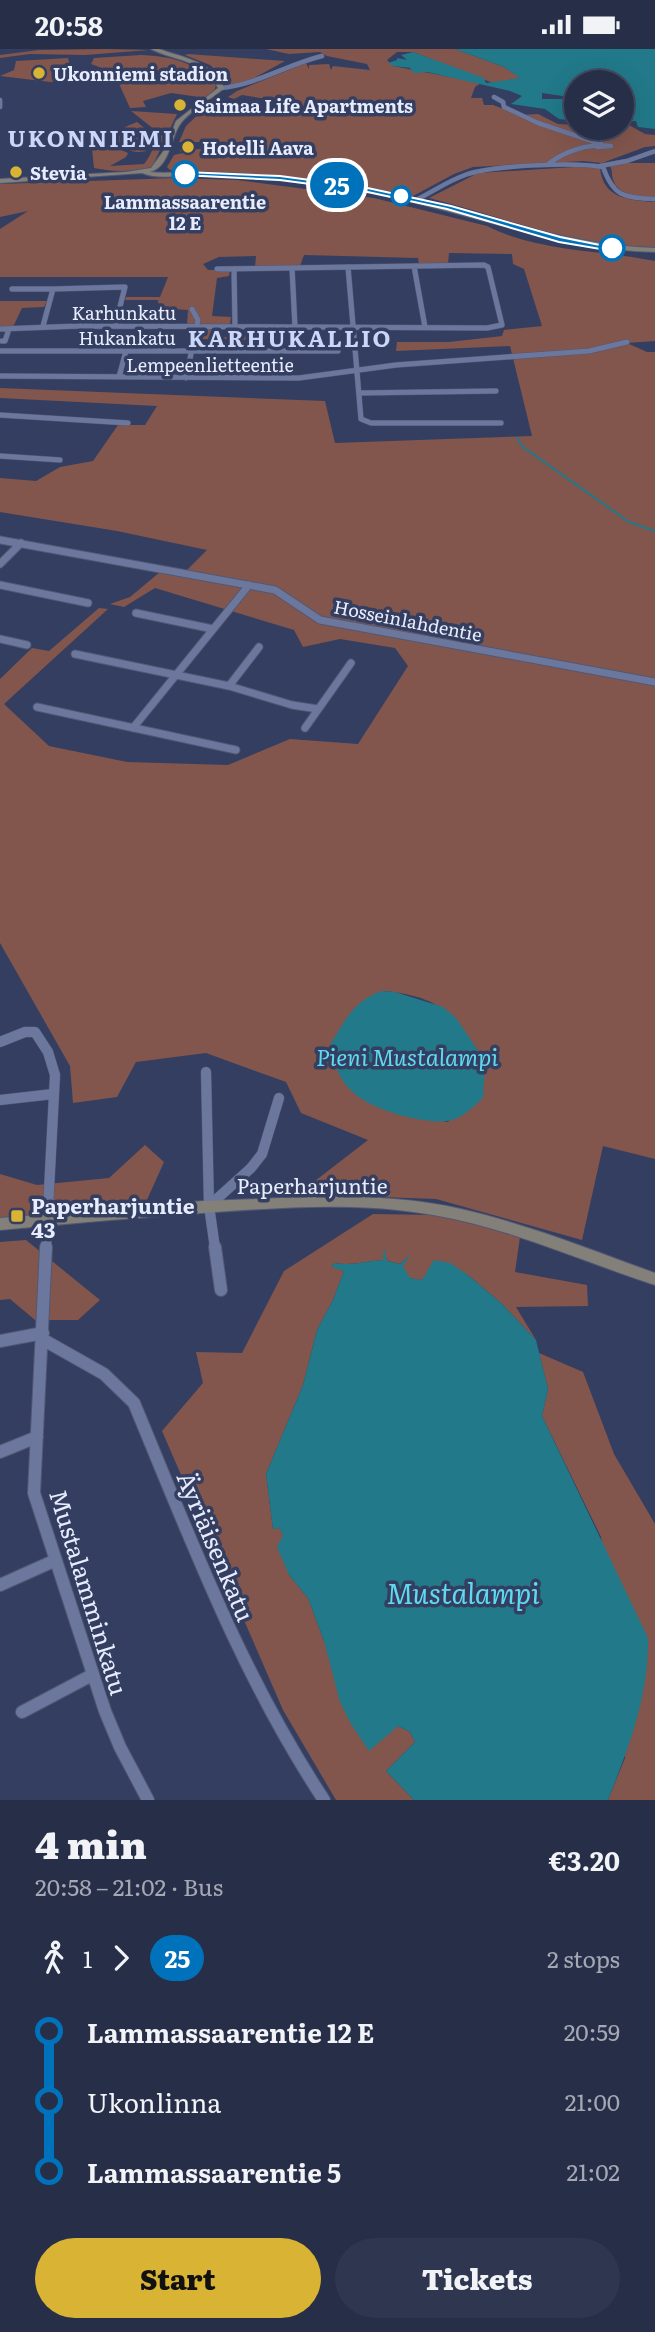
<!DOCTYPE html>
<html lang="en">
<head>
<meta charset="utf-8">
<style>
  body { margin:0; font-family:Literata,serif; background:#2f364f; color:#f1f3f6; height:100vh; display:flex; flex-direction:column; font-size:26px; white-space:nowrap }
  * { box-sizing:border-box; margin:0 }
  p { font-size:23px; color:#a4a8b4 }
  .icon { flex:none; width:38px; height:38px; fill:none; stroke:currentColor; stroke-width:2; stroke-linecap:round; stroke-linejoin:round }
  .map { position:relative; height:1751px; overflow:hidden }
  .details { display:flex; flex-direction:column; background:#272e48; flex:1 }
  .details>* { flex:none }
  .badge { padding:0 14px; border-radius:23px; font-size:24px; line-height:46px }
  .fabs { position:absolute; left:564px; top:21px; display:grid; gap:14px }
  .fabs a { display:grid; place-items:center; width:70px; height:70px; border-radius:50%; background:#272e48; box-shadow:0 7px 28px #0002,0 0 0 2px #434a60; font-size:35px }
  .map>.badge { position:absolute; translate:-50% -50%; box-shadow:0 0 0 4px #fff }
  .legs { display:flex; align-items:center; gap:10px; height:77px; padding:0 35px; font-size:23px }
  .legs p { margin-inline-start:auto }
  .overview { display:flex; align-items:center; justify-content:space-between; height:119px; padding:0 35px }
  h1 { font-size:38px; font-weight:800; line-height:52px }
  .button { display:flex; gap:14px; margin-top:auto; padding:14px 35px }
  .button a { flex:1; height:80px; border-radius:42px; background:#d9b334; color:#111; font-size:28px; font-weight:800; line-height:80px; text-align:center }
  .button a+a { background:#2f364f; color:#f1f3f6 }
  ul { padding:0 35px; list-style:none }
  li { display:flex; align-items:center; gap:24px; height:70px; font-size:26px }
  li i { display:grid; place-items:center; width:10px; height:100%; margin:0 9px; background:currentColor }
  li i::after { content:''; width:18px; height:18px; margin:-9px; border:5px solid; border-radius:50%; background:#272e48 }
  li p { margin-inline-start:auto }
  li:first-child i { background:linear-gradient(#0000 50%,currentColor 0) }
  li:last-child i { background:linear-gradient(currentColor 50%,#0000 0) }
  .status { display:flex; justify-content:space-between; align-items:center; height:49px; padding:0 35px; background:#272e48; direction:ltr }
  .status svg { height:19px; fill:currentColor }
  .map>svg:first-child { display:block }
  .green { fill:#82564d; fill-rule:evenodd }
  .water { fill:#217989 }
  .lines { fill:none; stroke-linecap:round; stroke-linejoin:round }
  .stream { stroke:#217989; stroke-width:2 }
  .street-far4-casing { stroke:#515874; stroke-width:5 }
  .street-far3-casing { stroke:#515874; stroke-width:6 }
  .street-far2-casing { stroke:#515874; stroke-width:9 }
  .street-far1-casing { stroke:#515874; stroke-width:11 }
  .street-casing { stroke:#515874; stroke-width:14 }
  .secondary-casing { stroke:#515874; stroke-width:2 }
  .street-far4 { stroke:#6c779d; stroke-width:4.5 }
  .street-far3 { stroke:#6c779d; stroke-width:5 }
  .street-far2 { stroke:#6c779d; stroke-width:7 }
  .street-far1 { stroke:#6c779d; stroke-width:10 }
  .street { stroke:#6c779d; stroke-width:12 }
  .secondary { fill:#828078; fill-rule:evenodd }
  .line-1 { fill:#0072bc; stroke:#fff; stroke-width:2 }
  .poi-dot { fill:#d9b334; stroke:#343e60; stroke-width:2.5 }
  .stop-1-dot { fill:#fff; stroke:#0072bc; stroke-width:3.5 }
  .labels { text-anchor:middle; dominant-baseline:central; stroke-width:7; stroke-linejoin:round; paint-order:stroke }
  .far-poi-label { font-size:18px; font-weight:bold; fill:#e7edfe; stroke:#343e60; text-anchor:start }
  .far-stop-label { font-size:18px; font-weight:bold; fill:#e7edfe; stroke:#343e60 }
  .far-street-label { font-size:18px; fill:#e7edfe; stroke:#343e60 }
  .street-label { font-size:21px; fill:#e7edfe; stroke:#343e60 }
  .poi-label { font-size:21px; font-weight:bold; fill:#e7edfe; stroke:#343e60; text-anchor:start }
  .far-district-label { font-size:23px; font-weight:bold; letter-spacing:2px; fill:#cbd6f8; stroke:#343e60 }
  .water-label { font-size:23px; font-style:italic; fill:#5ed9f0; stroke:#343e60 }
  .near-street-label { font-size:24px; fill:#e7edfe; stroke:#343e60 }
  .near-water-label { font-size:28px; font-style:italic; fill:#5ed9f0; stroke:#343e60 }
</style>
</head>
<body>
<div class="status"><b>20:58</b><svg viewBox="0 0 49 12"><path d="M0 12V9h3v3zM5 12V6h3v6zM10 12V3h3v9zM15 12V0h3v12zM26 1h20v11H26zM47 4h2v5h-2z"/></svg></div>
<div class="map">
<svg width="655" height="1751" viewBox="0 0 655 1751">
  <rect width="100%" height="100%" fill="#343e60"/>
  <path class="green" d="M106,0L149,1L85,6L30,5L0,9V6L39,1Z
    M266,0H455L504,18L521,29L493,34L413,3H397L387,11L393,17L481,34L475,38L471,49H482L484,56H493L519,66L538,65L558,75L576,76V79L629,76L645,85L655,86V97L645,98L602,114L583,112L473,118L454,125L413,147L344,135L248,125L170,121L167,118L174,106L183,104L179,101L225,99L227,94H211L212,97L202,96L205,93H179L186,77L205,59L231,56L260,60L278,52L242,46L234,50L228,48L237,42L306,14L309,20V16L329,15L331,21L333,17L370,21L367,15L327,7L320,3L289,5Z
    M188,5L285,12L243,35L229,37L226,30L210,16L185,6Z
    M141,6C171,7 195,13 216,36L214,42L206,49L171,44L143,52L146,58L130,59L120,37L118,25L91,15L94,9Z
    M68,9L75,32L50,33L0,27L14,21L16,12Z
    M131,62L177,65L152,118C130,123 115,123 94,119L92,100L78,99L108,95L128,104L126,108L110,117L144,115C153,104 155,95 155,81Z
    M137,73L147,81L146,102C134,105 124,101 116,91C119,79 127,77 137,73Z
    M627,114H655V148C641,147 621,148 614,133C611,127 613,122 610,117Z
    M590,117L600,119C603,150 629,151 655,153V198C577,199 503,168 429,149L478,124Z
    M176,129L237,131L374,149L487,177C538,203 600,201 655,212V292L627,294L647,303H655V1110L603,1097L582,1191L436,1150L298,1145L368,1091L301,1064L286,1033L206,1004L136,1013L117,1048L73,1054L70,1017L0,894V630L32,599L49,602L99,559L108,560L4,655L49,697L127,713L228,716L290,690L358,695L408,617L395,599L340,590L303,598L294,581L155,539L124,558L110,555L130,548L160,523L182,526L207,501L117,482L0,463V429L36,432L60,418L93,412L118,376H145L157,357L0,349V339L325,352L335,394L532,387L510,297L396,302L397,293H449L502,287L504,281L542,277L524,220L513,215L512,205L449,204L448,216H419L418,209L304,206L300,217L255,218L256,207L219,208L203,215L208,221H230L229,227L217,229L212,267L231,268L230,275H187L188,261L159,259L158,251H125L126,248H160L168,228H0V180L28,162L0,168V135ZM382,942C443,947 453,966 485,1012L448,1073L391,1063Z
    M0,252H47L44,258L22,259L13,278H0Z
    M199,280H217L223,288H245L247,280L264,281L261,291L198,290Z
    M145,1096L164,1113L146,1153L0,1169V1125L37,1136L109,1129Z
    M373,1165L434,1166L478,1175L520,1188L515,1223L587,1236L588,1257L516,1258L536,1291L502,1255L468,1226L421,1231L409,1229L402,1217L408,1208L400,1215L387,1212L384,1202V1211C365,1212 354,1217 335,1214L332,1217L344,1222L333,1251L317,1281L303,1336L266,1425L273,1480L279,1478L283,1486L289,1526L308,1549L324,1592L398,1677L410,1683L415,1693L386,1722L414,1751H336L283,1661L162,1382L203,1334L196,1303L242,1304L284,1222Z
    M26,1191L100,1251L78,1271H35L10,1250L0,1251V1193Z
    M539,1304L583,1323L614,1405L655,1475V1751H608L625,1709L601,1488L542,1367L548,1340Z"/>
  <path class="water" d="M455,0H655V80L638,78L636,72L621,73V33H576V49L542,44V50H576V72L559,70L545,60L511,55L522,47L510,42L427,23L414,24L410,19L393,17L388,14L397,11V9L407,11L401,6L413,3L484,29L486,34L520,29L504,18Z
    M382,942L395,943L443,958L456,969L485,1012L483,1049C473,1058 460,1071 447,1072C423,1075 373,1061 355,1045C340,1033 335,1016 328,999C344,974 352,952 382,942Z
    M384,1199L387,1212L400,1215L411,1205L403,1217L410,1229L422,1231L434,1211L450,1214L468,1226L502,1255L536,1291L548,1340L542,1367L648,1589C649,1646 629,1698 608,1751H414L386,1722L415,1693L410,1683L398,1677L369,1702L351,1675L340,1653L324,1592L308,1549L289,1526L277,1498L283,1486L279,1479L273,1480L266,1425L303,1336L317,1281L333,1251L344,1222L331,1218L335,1214C354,1217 364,1212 383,1211Z"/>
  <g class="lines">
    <path class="stream" d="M517,389L523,398L629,473L655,482"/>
    <defs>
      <path id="street-far4" d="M221,39C258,35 286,16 322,7
        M494,48L503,53L504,58L538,74L601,95
        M0,51V58
        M548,115C565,102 589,94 611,97L597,98
        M600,117L627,112L655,102
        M416,151C432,143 448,132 465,126C493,116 574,113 603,118C614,149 625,148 655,150"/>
      <path id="street-far3" d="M414,217L425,278
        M348,218L361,370L371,374H501
        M292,219L295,278
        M234,220L235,278
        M12,240H53L43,277
        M53,240L125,238L115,277
        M0,280L79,277L487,279L502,276L488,218L484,216L217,220
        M2,292H5L9,280
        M0,302H338
        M0,327L299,329L396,316L589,302L627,293
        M119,328L126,302
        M186,329L198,271L192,260
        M359,344L496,342
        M0,366L128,374
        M0,407L60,411"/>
      <path id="street-far2" d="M0,491L275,541L320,571L655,633
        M0,515L21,494
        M0,536L88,554
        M136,564L213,580
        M0,590L27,596
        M75,605L229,637L292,656L318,660
        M229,637L259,598
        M37,658L236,701
        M133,679L249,536
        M305,679L351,614"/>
      <path id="street-far1" d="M0,993L25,983H35L48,1003L55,1026L46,1199
        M206,1023L209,1157L215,1199
        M0,1051L53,1045
        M209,1157L251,1119L262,1105L279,1049"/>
      <path id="street" d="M46,1198L34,1444L105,1662L120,1698L148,1751
        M215,1198L221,1241
        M42,1290L104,1325L134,1354C191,1491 242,1627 324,1751
        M0,1292L43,1284
        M0,1403L37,1388
        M0,1536L56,1511
        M22,1663L92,1626"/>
      <path id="secondary" d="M151,0H159C184,9 212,12 224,39C213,49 189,63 181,74C170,88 171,117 150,123C167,125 186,122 203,123C260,125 317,130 373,140C468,158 558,196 655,199V203C548,200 448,155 343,139C296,132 248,128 200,126C181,126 159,131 142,124L0,134V130L126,123L151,119L165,100L176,72L218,39C206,11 174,12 151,0Z
        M333,1147C376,1148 419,1150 461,1160C527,1175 591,1201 655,1224V1236C581,1212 510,1179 433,1166C362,1153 288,1158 216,1163C144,1168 72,1174 0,1181V1169L203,1152Z"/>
    </defs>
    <use href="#street-far4" class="street-far4-casing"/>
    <use href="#street-far3" class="street-far3-casing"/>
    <use href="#street-far2" class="street-far2-casing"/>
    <use href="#street-far1" class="street-far1-casing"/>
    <use href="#street" class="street-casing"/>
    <use href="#secondary" class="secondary-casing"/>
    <use href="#street-far4" class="street-far4"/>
    <use href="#street-far3" class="street-far3"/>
    <use href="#street-far2" class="street-far2"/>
    <use href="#street-far1" class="street-far1"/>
    <use href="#street" class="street"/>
    <use href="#secondary" class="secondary"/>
  </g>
  <path class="line-1" d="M185,123L280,127L363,138L451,157L560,188L615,199L612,202L559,193L447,160L363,142L280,131L183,126Z"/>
  <g class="poi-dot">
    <circle cx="39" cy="24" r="7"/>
    <circle cx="180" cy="56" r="7"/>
    <circle cx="188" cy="98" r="7"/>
    <circle cx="16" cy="123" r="7"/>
    <rect x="10" y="1160" width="14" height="14" rx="3.5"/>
  </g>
  <g class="stop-1-dot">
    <circle cx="185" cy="125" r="12"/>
    <circle cx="401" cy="147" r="9"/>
    <circle cx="612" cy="199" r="12"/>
  </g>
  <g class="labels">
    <g class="far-poi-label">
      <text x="53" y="24">Ukonniemi stadion</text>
      <text x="194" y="56">Saimaa Life Apartments</text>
      <text x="202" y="98">Hotelli Aava</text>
      <text x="30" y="123">Stevia</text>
    </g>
    <g class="far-stop-label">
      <text x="185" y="152">Lammassaarentie<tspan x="185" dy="21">12 E</tspan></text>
    </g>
    <g class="far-street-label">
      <text x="124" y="263">Karhunkatu</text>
      <text x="127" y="288">Hukankatu</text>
      <text x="210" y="315">Lempeenlietteentie</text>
      <text transform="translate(408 571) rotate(11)">Hosseinlahdentie</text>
    </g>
    <g class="street-label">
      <text x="312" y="1135">Paperharjuntie</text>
    </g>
    <g class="poi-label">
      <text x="31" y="1155">Paperharjuntie<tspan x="31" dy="24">43</tspan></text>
    </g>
    <g class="far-district-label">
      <text x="91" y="88">UKONNIEMI</text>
      <text x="290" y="288">KARHUKALLIO</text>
    </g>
    <g class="water-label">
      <text x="407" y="1007">Pieni Mustalampi</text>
    </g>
    <g class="near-street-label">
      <text transform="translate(217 1497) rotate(67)">Äyriäisenkatu</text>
      <text transform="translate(90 1543) rotate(73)">Mustalamminkatu</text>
    </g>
    <g class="near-water-label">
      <text x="463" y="1543">Mustalampi</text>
    </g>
  </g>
</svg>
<div class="fabs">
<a><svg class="icon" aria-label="layers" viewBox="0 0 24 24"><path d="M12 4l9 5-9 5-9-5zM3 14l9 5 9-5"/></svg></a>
</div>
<b class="badge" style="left:337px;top:136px;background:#0072bc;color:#fff">25</b>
</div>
<section class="details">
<div class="overview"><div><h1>4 min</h1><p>20:58 – 21:02 · Bus</p></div><b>€3.20</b></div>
<div class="legs"><svg class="icon" aria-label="walk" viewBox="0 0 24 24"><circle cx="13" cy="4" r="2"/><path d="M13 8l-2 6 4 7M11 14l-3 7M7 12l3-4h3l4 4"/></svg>1<svg class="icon" aria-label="forward" viewBox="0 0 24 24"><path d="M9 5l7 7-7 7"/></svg><b class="badge" style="background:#0072bc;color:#fff">25</b><p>2 stops</p></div>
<ul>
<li><i style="color:#0072bc"></i><b>Lammassaarentie 12 E</b><p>20:59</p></li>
<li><i style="color:#0072bc"></i><span>Ukonlinna</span><p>21:00</p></li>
<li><i style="color:#0072bc"></i><b>Lammassaarentie 5</b><p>21:02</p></li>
</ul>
<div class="button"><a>Start</a><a>Tickets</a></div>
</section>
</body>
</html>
